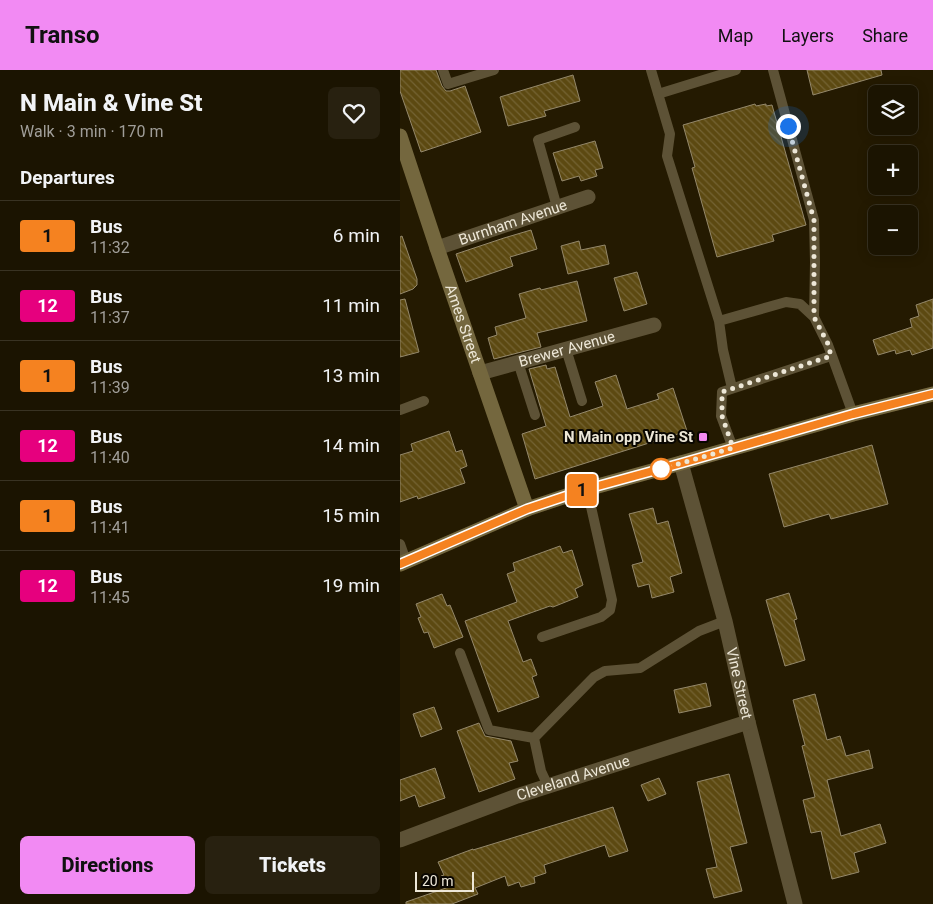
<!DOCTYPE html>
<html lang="en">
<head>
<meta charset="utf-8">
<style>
  body { margin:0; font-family:Roboto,sans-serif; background:#282110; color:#f1f3f6; height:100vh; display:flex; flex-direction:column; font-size:19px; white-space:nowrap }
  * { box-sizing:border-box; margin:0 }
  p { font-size:16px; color:#a09e99 }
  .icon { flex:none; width:28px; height:28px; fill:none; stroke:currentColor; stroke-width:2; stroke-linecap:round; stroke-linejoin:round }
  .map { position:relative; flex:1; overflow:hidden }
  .sheet { display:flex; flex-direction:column; background:#1b1401; width:400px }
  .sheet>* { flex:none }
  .badge { padding:0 10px; border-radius:4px; font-size:18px; line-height:32px }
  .fabs { position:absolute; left:468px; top:15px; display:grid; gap:10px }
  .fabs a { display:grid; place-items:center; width:50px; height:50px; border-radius:8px; background:#1b1401; box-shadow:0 2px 12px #0003,0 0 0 1px #393323; font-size:25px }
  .scale { position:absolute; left:15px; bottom:12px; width:59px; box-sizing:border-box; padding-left:5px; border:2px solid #ede7d7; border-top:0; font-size:14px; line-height:18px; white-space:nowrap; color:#ede7d7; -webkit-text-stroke:4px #090601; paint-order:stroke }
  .you { position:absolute; width:25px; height:25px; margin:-12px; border:4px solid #fff; border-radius:50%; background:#1a73e8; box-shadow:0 0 0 8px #1a73e833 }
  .map>.badge { position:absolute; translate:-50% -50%; box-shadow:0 0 0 2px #fff }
  h2 { padding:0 20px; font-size:19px; line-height:45px }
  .round { display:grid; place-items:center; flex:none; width:52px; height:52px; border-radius:8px; background:#282110 }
  .head { display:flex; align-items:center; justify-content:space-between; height:85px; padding:0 20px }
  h1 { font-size:24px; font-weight:800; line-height:38px }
  .button { display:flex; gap:10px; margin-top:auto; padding:10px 20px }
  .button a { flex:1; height:58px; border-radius:8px; background:#f28af3; color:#111; font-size:20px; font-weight:800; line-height:58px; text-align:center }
  .button a+a { background:#282110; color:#f1f3f6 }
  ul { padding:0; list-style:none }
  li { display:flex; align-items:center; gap:15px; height:70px; padding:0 20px; border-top:1px solid #393323 }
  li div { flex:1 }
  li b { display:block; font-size:19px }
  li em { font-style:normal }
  li .badge { min-width:55px; font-weight:700; text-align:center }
  header { display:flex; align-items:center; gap:30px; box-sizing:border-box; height:70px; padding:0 25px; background:#f28af3; color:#111 }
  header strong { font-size:24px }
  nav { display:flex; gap:28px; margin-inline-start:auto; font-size:18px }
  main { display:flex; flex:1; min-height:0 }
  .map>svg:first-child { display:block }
  .building { fill:url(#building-back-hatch); stroke:#94886b }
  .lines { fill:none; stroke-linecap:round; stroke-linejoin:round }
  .lane { stroke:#5d5236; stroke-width:10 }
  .street { stroke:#5d5236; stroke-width:15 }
  .secondary { stroke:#74673e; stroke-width:15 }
  .line-casing { stroke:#fff; stroke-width:11 }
  .line { stroke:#f58220; stroke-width:8 }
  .walk { stroke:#ede7d7; stroke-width:5; stroke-dasharray:0 9 }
  .poi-dot { fill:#f28af3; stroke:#090601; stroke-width:2 }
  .stop-dot { fill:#fff; stroke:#f58220; stroke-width:2.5 }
  .labels { text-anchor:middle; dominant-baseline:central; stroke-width:4; stroke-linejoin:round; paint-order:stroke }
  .street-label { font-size:15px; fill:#ede7d7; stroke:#090601 }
  .poi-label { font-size:15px; font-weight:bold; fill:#ede7d7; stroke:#090601; text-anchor:end }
</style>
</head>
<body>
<header>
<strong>Transo</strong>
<nav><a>Map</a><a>Layers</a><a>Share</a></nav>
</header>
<main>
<section class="sheet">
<div class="head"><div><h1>N Main &amp; Vine St</h1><p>Walk · 3 min · 170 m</p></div><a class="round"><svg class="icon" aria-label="heart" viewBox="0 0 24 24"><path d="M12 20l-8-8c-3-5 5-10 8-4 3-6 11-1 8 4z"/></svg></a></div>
<h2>Departures</h2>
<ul>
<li><span class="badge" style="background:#f58220;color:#111">1</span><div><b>Bus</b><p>11:32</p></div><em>6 min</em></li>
<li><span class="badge" style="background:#e6007e;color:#fff">12</span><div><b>Bus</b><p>11:37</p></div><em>11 min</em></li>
<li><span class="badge" style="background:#f58220;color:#111">1</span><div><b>Bus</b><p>11:39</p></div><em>13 min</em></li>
<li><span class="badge" style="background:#e6007e;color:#fff">12</span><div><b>Bus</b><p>11:40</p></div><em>14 min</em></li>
<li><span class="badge" style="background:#f58220;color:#111">1</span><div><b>Bus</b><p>11:41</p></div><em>15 min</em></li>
<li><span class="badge" style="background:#e6007e;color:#fff">12</span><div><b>Bus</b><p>11:45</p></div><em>19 min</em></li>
</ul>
<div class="button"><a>Directions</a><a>Tickets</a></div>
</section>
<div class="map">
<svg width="533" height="834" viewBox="0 0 533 834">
  <defs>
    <pattern id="building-back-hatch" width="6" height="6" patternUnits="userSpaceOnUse" patternTransform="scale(1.25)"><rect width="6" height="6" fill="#5c4911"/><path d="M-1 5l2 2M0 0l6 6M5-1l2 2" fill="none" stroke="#746333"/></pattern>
  </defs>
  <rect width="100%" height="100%" fill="#241a01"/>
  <path class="building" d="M0,0H36L42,16L46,21H50L65,16L81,62L21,82L0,21Z
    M407,0H481L482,5L413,25Z
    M173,5L180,31L144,41L146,46L108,56L100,27Z
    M355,34L356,36L366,34V36L372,35L406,155L372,165L374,171L317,187L292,98L295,97L283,55Z
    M195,71L203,98L195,100L197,106L181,111L179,106L162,111L153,83Z
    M131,160L137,179L110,187L113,196L66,212L56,184L104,168Z
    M2,166L17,209V215L13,219L0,224V167Z
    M179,171L181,180L205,175L209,194L168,204L161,176Z
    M237,202L247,234L224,241L214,208Z
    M177,211L187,251L137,263L141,277L94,289L88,268L97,265L95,257L126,248L119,224L140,218L141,220Z
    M5,229L19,282L0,287V230Z
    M533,229V278L512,285L510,280L496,284L495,280L478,285L473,270L512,257L510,249L519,246L516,235Z
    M146,295L147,299L155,297L170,347L203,336L195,312L216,305L227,339L259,329L257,324L273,318L287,361L135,409L122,364L146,356L129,299Z
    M49,361L56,382L62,380L67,396L60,399L65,413L18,429L17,426L0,432V385L13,381L11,374Z
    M472,375L488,434L431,449L429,444L384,457L369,404Z
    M253,438L257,454L268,451L282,503L270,507L274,522L252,528L249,514L238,517L232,495L243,492L229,444Z
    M160,476L163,483L172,480L183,515L175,519L178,527L153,537L150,536L108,551L123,592L131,589L137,605L132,607L139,627L98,642L65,551L117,532L107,504L115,501L113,493Z
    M389,523L397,549L394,550L405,590L385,596L366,530Z
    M42,524L47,536L50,535L63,567L34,578L28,562L24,563L18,548L21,547L16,534Z
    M306,613L311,636L279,643L274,620Z
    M415,624L427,670L440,666L446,686L469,680L473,698L427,710L441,766L480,754L486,773L454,783L459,802L432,809L421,761L411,763L403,730L415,727L402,676L405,675L393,630Z
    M34,637L42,659L21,667L13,644Z
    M79,653L85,666L111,671L118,691L109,693L115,709L79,722L57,661Z
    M35,698L45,728L19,737L15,725L0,731V710Z
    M329,704L347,773L330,777L342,821L314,828L306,799L317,797L297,712Z
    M259,708L266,724L248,731L241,715Z
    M213,737L228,781L209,787L205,775L144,795L146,803L134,807L135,813L121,817L119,812L108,816L105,806L75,818L78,824L52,834H6V832L46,818L41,806L44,805L38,792L73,779V780Z"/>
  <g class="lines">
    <path class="lane" d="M43,0L48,14L94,0
      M251,0L270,64L267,86L319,251L323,280L332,318
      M373,0L414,150L415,192L414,247
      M258,24L336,0
      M157,137L138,70L175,57
      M319,251L386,232L400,234L414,247L428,275L453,344
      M166,279L182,331
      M118,292L135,345
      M0,340L24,331
      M333,378L321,346L322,322L431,286
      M0,474L6,491
      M142,567L201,547L210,540L212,530L187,419
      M60,583L89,660L134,668
      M148,716L141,701L134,668L194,607L205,601L240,598L299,561L325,551"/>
    <g class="street">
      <path id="s1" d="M37,178L188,127"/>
      <path id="s2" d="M80,303L254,255"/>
      <path id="s3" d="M281,393L325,551L348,652L395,834"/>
      <path id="s4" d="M0,770L117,726L348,652"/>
    </g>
    <g class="secondary">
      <path id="s5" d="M0,66L37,178L127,439"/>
      <path d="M0,494L127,439L187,419L281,393L453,344L533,324"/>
    </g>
  </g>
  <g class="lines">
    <defs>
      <path id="line" d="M0,494L127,439L187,419L282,393L453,344L533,324"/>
    </defs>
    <use href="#line" class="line-casing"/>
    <use href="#line" class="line"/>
    <path class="walk" d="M261,399L333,378L322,346V322L431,286L428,274L414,247V150L388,56"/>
  </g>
  <rect class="poi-dot" x="298" y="362" width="10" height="10" rx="2.5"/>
  <circle class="stop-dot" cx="261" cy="399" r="10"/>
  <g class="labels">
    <g class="street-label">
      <text stroke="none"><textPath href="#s1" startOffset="80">Burnham Avenue</textPath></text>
      <text stroke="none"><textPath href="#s5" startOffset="198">Ames Street</textPath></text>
      <text stroke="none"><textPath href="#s2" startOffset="90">Brewer Avenue</textPath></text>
      <text stroke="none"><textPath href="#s3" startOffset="228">Vine Street</textPath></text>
      <text stroke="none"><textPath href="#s4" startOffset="184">Cleveland Avenue</textPath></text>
    </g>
    <g class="poi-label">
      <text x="293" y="367">N Main opp Vine St</text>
    </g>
  </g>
</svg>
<div class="fabs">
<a><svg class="icon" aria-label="layers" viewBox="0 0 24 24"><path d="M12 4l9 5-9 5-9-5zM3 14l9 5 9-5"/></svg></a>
<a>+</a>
<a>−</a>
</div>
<div class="scale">20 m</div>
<div class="you" style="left:388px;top:56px"></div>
<b class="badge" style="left:182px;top:420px;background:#f58220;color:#111">1</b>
</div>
</main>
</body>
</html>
